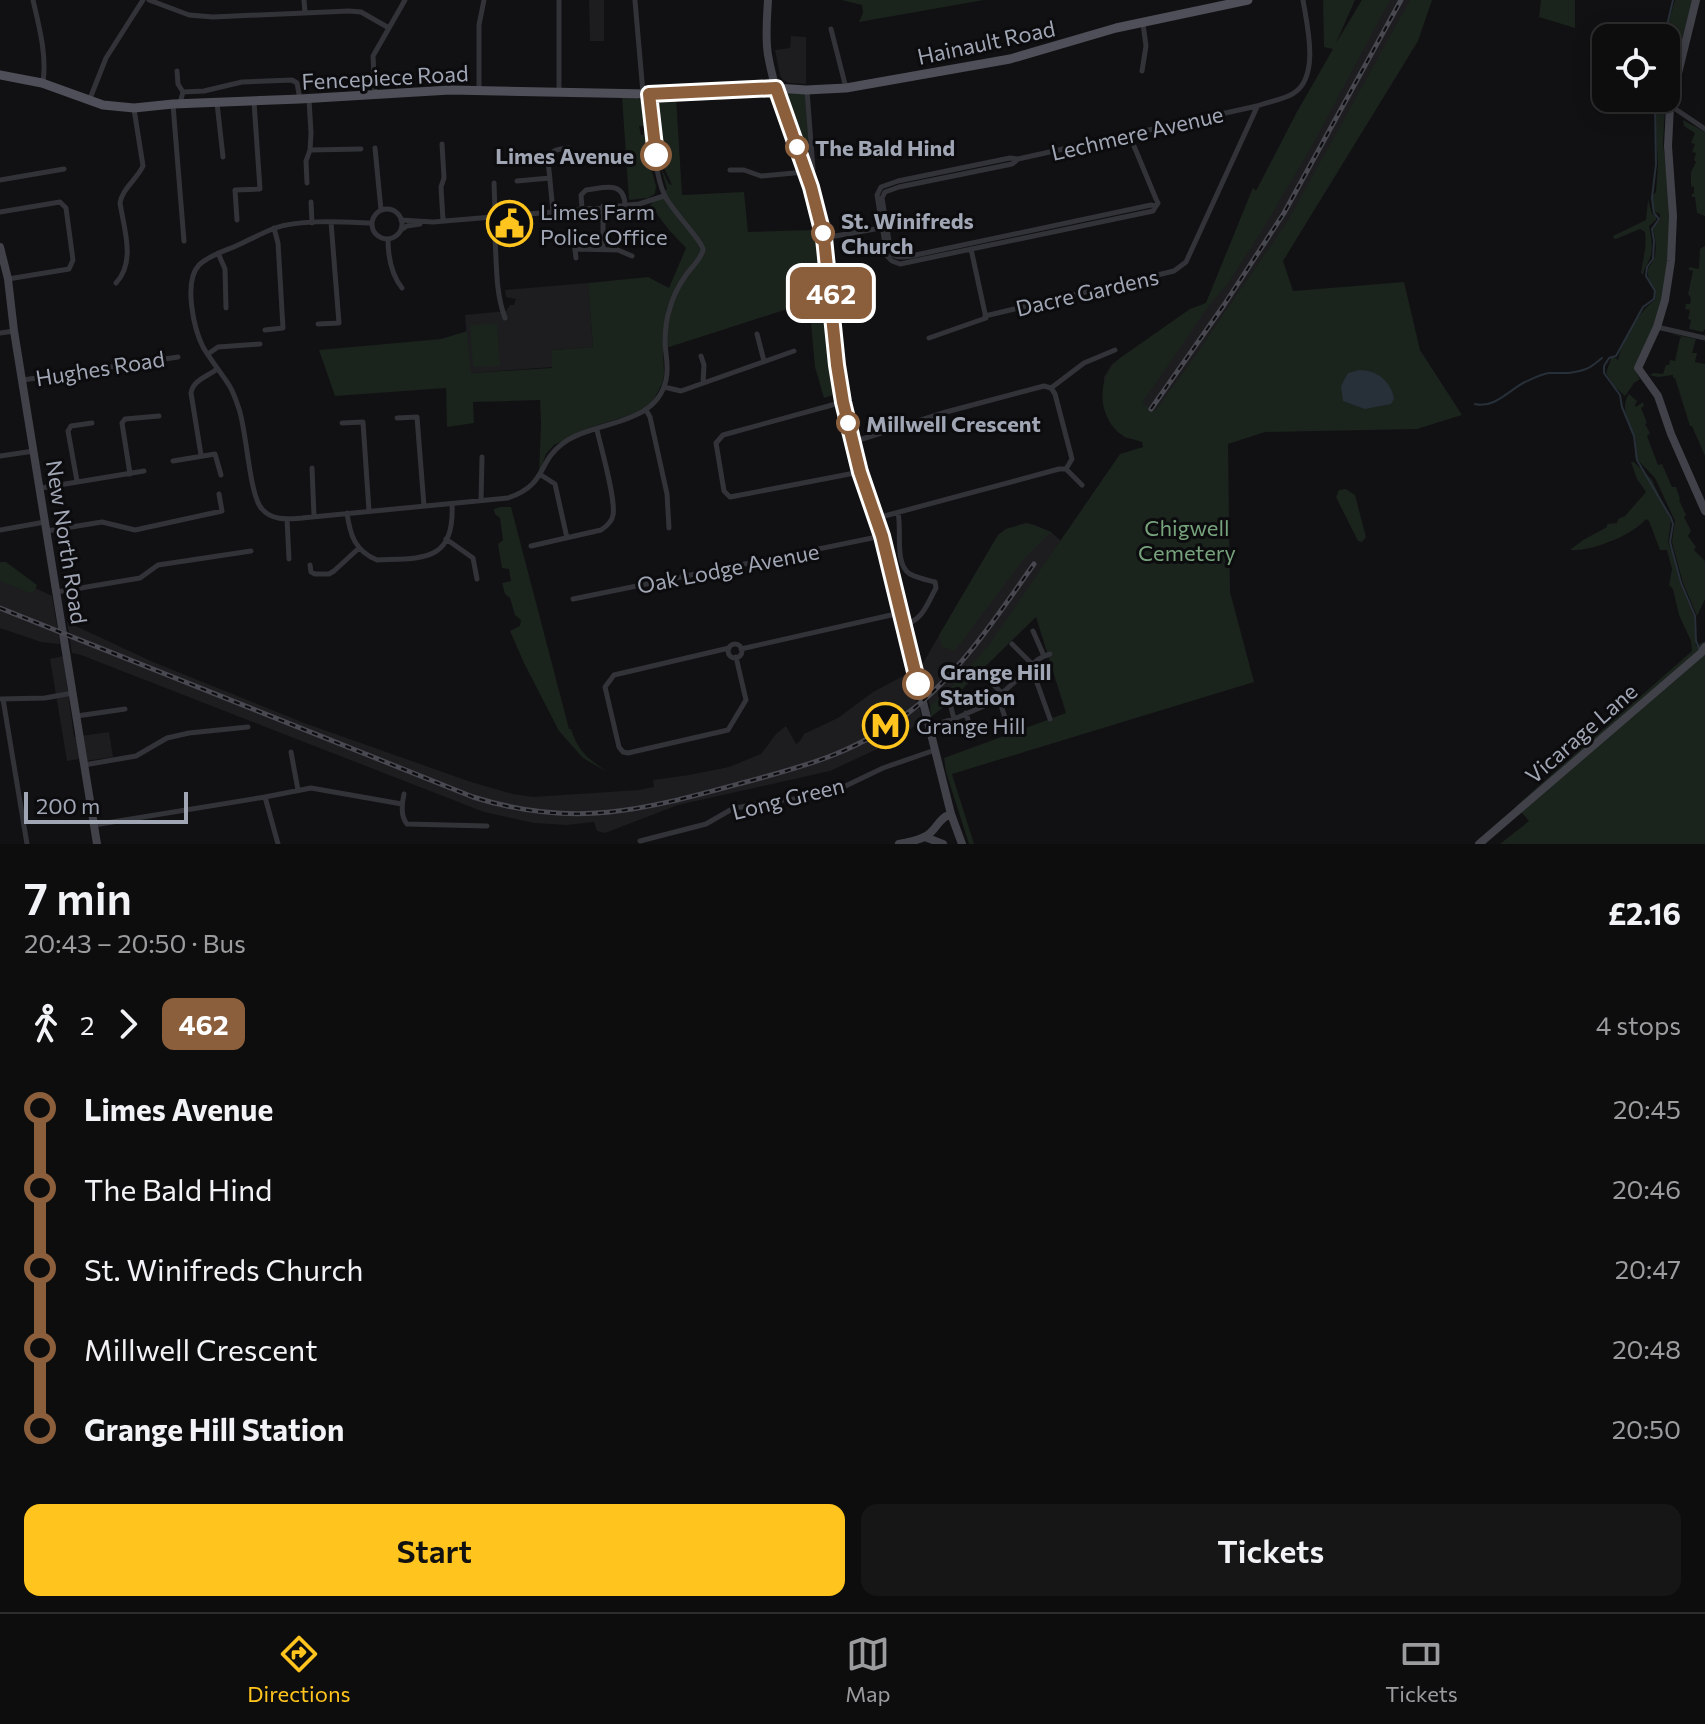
<!DOCTYPE html>
<html lang="en">
<head>
<meta charset="utf-8">
<style>
  body { margin:0; font-family:Commissioner,sans-serif; background:#161617; color:#f1f3f6; height:100vh; display:flex; flex-direction:column; font-size:30px; white-space:nowrap }
  * { box-sizing:border-box; margin:0 }
  p { font-size:26px; color:#9a9c9e }
  .icon { flex:none; width:44px; height:44px; fill:none; stroke:currentColor; stroke-width:2; stroke-linecap:round; stroke-linejoin:round }
  .map { position:relative; height:844px; overflow:hidden }
  .panel { display:flex; flex-direction:column; background:#0d0d0e; flex:1 }
  .panel>* { flex:none }
  .badge { padding:0 16px; border-radius:12px; font-size:28px; line-height:52px }
  .buttons { position:absolute; left:1592px; top:24px; display:grid; gap:16px }
  .buttons a { display:grid; place-items:center; width:88px; height:88px; border-radius:16px; background:#0d0d0e; box-shadow:0 4px 20px #0003,0 0 0 2px #2d2d2e; font-size:40px }
  .scale { position:absolute; left:24px; bottom:20px; width:164px; box-sizing:border-box; padding-left:8px; border:4px solid #a1a6b5; border-top:0; font-size:22px; line-height:28px; white-space:nowrap; color:#a1a6b5; -webkit-text-stroke:6px #0c0c0e; paint-order:stroke }
  .map>.badge { position:absolute; translate:-50% -50%; box-shadow:0 0 0 4px #fff }
  .legs { display:flex; align-items:center; gap:12px; height:88px; padding:0 24px; font-size:26px }
  .legs p { margin-inline-start:auto }
  .overview { display:flex; align-items:center; justify-content:space-between; height:136px; padding:0 24px }
  h1 { font-size:44px; font-weight:600; line-height:60px }
  .button { display:flex; gap:16px; margin-top:auto; padding:16px 24px }
  .button a { flex:1; height:92px; border-radius:16px; background:#ffc41d; color:#111; font-size:32px; font-weight:600; line-height:92px; text-align:center }
  .button a+a { background:#161617; color:#f1f3f6 }
  ul { padding:0 24px; list-style:none }
  li { display:flex; align-items:center; gap:28px; height:80px; font-size:30px }
  li i { display:grid; place-items:center; width:12px; height:100%; margin:0 10px; background:currentColor }
  li i::after { content:''; width:20px; height:20px; margin:-10px; border:6px solid; border-radius:50%; background:#0d0d0e }
  li p { margin-inline-start:auto }
  li:first-child i { background:linear-gradient(#0000 50%,currentColor 0) }
  li:last-child i { background:linear-gradient(currentColor 50%,#0000 0) }
  .menu { display:flex; justify-content:space-around; align-items:center; height:112px; border-top:2px solid #2d2d2e; background:#0d0d0e; font-size:22px; color:#9a9c9e }
  .menu a { display:grid; justify-items:center; gap:4px }
  .menu .selected { color:#ffc41d }
  .map>svg:first-child { display:block }
  .built { fill:#1d1d20 }
  .green { fill:#1b231d }
  .water { fill:#272f38 }
  .lines { fill:none; stroke-linecap:round; stroke-linejoin:round }
  .stream { stroke:#272f38; stroke-width:2 }
  .street { stroke:#323338; stroke-width:5 }
  .secondary { stroke:#404149; stroke-width:8 }
  .primary { stroke:#4e4f58; stroke-width:9 }
  .rail-casing { stroke:#474850; stroke-width:5 }
  .rail { stroke:#0c0c0e; stroke-width:2; stroke-dasharray:6; stroke-linecap:butt }
  .line-1-casing { stroke:#fff; stroke-width:18 }
  .line-1 { stroke:#8b5e3c; stroke-width:12 }
  .stop-1-dot { fill:#fff; stroke:#8b5e3c; stroke-width:4 }
  .labels { text-anchor:middle; dominant-baseline:central; stroke-width:6; stroke-linejoin:round; paint-order:stroke }
  .street-label { font-size:22px; fill:#a1a6b5; stroke:#0c0c0e }
  .stop-label { font-size:22px; font-weight:bold; fill:#a1a6b5; stroke:#0c0c0e; text-anchor:start }
  .poi-label { font-size:22px; fill:#a1a6b5; stroke:#0c0c0e; text-anchor:start }
  .park-label { font-size:22px; fill:#76a27c; stroke:#0c0c0e }
</style>
</head>
<body>
<div class="map">
<svg width="1705" height="844" viewBox="0 0 1705 844">
  <rect width="100%" height="100%" fill="#111113"/>
  <path class="built" d="M589,0H604V41H590Z
    M1362,0H1432L1148,441L1126,438L1117,431L1110,422L1103,404L1104,377L1112,364L1188,311L1206,303L1253,188L1256,191L1297,112Z
    M791,36L806,37V84L789,83L783,80L780,75L775,50L790,48Z
    M588,283L593,347L552,350L553,367L470,373L465,315L506,311L510,305H514L516,299L506,297L505,290Z
    M1026,523L1034,525L1051,532L1060,540L1068,555L969,681L947,704L931,717L930,706L920,668L998,535L1006,529Z
    M0,563L17,579L52,596L60,644L41,642L0,628Z
    M67,622L153,662L304,723L471,782L513,794L533,797L639,790L654,787L653,780L689,775L729,767L761,754L776,734L786,726L796,744L800,741L804,734L838,718L873,692L905,675L912,678L911,690L920,710L922,721L888,744L830,771L678,805L605,833L597,831L594,822L567,825L534,823L484,812L81,655L72,653Z
    M63,656L74,737L109,732L113,757L79,762V759L67,761L50,659Z"/>
  <path class="green" d="M841,0H984L859,22L863,13L862,5Z
    M1323,0H1355L1336,43L1362,0H1390L1313,144L1263,229L1227,285L1211,303L1142,403L1155,411L1193,359L1287,222L1410,0H1432L1418,41L1283,261L1293,291L1404,282L1420,350L1462,415L1417,429L1265,432L1228,444L1230,592L1254,682L952,774L974,844H969L946,772L944,758L1066,713L1036,617L947,704L931,717L930,706L955,683L988,646L1120,454L1143,447L1142,442C1133,439 1125,438 1118,432C1096,412 1098,375 1120,358L1190,309L1206,303L1253,188L1256,191L1297,112L1333,49L1324,47Z
    M1541,0H1575V28L1539,17Z
    M1675,0H1693L1665,109L1663,143L1670,205L1668,259L1662,299L1653,329L1636,364L1635,371L1640,379L1634,383L1625,396L1615,387L1606,373L1612,356L1618,360C1623,339 1637,313 1655,300C1657,287 1648,284 1648,274C1647,267 1650,267 1653,261C1658,251 1655,238 1653,227L1660,220V214L1655,212L1651,197L1656,192L1658,164L1654,103L1658,98H1666V66L1668,56L1666,38H1664Z
    M805,92L811,178L783,98L788,93Z
    M622,96L638,98L643,104L646,126H639L641,135H643L646,127L651,168L656,186L655,194L648,198L629,200Z
    M676,96L682,195L744,192L748,232L813,230L826,296L831,364L836,394L824,398L815,367L809,302L663,349L664,375L662,384L653,401L643,411L592,427L554,445L546,454L539,474L541,423L540,400L473,402L474,423L447,427L446,388L335,396L319,350L441,339L467,331L471,373L552,368V350L593,347L588,283L648,277L669,288L686,248L669,230L650,205L667,189L661,168L669,184L672,185L661,161L654,103L661,97Z
    M1683,120L1705,132V216L1697,213L1695,197H1692V194L1694,193V187L1691,186V172L1696,162L1694,160L1696,153L1692,152L1695,144L1691,143L1695,133L1684,126Z
    M1648,200L1652,214L1656,216V220L1649,226C1651,236 1653,246 1651,255C1649,263 1644,267 1643,275L1641,273C1643,259 1647,247 1645,232L1640,229L1616,239H1614L1613,236L1646,220Z
    M1705,246V329L1703,332L1689,329L1691,320L1688,319L1690,310L1685,309L1686,304H1690L1691,298L1688,294L1693,271L1689,270V267L1699,269L1700,249Z
    M497,323L500,366L473,367L470,325Z
    M1668,333L1696,339L1692,353H1697L1695,362L1705,364V456L1692,426H1690L1675,378H1673V375L1658,377L1649,375L1654,373L1663,374L1666,365H1669L1670,360L1675,361L1680,338L1682,337Z
    M1629,394L1637,401L1635,405L1636,407L1643,402L1644,406L1641,408L1647,423L1645,424L1650,433L1647,436L1658,465L1662,464L1672,487H1676L1680,499L1679,500L1686,515L1684,517L1691,531L1688,536L1696,547L1694,550L1705,561V599L1697,616L1683,583L1672,542L1675,521L1655,478L1635,457C1635,450 1637,443 1635,437C1630,423 1619,408 1629,394Z
    M1631,462H1634L1652,480L1671,521L1668,542L1674,557L1680,583L1694,617L1696,646L1705,641V844H1500L1529,821L1516,806L1692,651L1691,641L1679,615L1673,589L1669,585L1672,569L1667,550H1660L1649,521L1646,519C1633,535 1591,552 1570,550L1583,540L1607,527V524L1617,523L1618,519L1625,516L1646,492L1637,479Z
    M1346,489L1355,495L1366,537L1362,542L1358,541L1336,497L1339,490Z
    M500,507H511L569,729H571C578,752 588,758 607,772L583,758L559,731L524,663L510,631L520,626L521,620L515,615L510,598L505,594L502,583L511,581L509,569L502,568L498,544L503,540L500,518L495,514L494,509Z
    M1026,523L1034,525L1051,532L1023,560L955,651L942,647L939,635L998,535L1006,529Z
    M0,562H6L37,585L33,594L0,581Z"/>
  <path class="water" d="M1359,370C1377,370 1391,381 1394,399L1391,404L1365,409L1343,401L1341,386L1348,373Z"/>
  <g class="lines">
    <path class="stream" d="M1664,38L1673,0
      M1666,54V58
      M1658,98L1655,105L1656,164L1652,198L1654,213L1659,219L1652,229L1654,241L1653,259L1647,267L1646,276L1655,291L1654,299L1643,307L1616,356L1609,358L1604,366V373L1620,395L1622,407L1634,436L1637,460L1671,518L1673,524L1670,542L1681,583L1695,616L1696,641L1699,648
      M1475,404C1494,409 1509,390 1525,382C1532,379 1541,374 1549,373C1562,373 1574,374 1586,369C1592,367 1597,362 1602,358"/>
    <path class="street" d="M33,0C39,26 47,55 43,82
      M149,0L189,15L213,17L349,11L361,12L389,28
      M304,0L305,13
      M635,1L643,93
      M831,29L846,88
      M177,71L178,84L183,92L180,103
      M1142,71L1146,46L1143,24
      M479,90V25L484,0
      M559,91V0
      M807,91L813,169L811,184
      M183,92L204,91L242,82L292,80L297,83L300,99
      M375,95L373,56L405,0
      M89,101L106,58L143,0
      M217,103L223,157
      M173,105L184,241
      M1671,106L1705,129
      M442,144L444,178L441,187L443,220
      M375,148L381,210
      M310,150L361,149
      M1017,160L1012,164L899,187L885,192L882,198L891,253C897,259 903,257 911,256L1151,205L1156,206L1158,203L1156,199L1129,134
      M730,170H744L761,176L805,172
      M0,180L64,169
      M517,181L550,178
      M307,183L306,161L310,150L311,133L309,100
      M494,183L495,212L493,217C498,250 493,286 505,318
      M311,202L312,223
      M603,206V248
      M1156,206L1153,211L900,264L892,261L887,256L877,195L881,187L898,181L1010,158L1018,159L1257,106C1267,102 1286,99 1294,93C1320,76 1307,25 1303,0
      M582,208L581,195L586,190C604,188 624,180 625,205
      M372 224a15 15 0 1 1 30 0a15 15 0 1 1-30 0Z
      M0,212L60,202L66,208L73,260L69,269L8,279
      M553,212L548,160C551,149 559,149 569,148
      M237,220L235,190L260,189L254,102
      M401,220L433,222L553,212L639,204L664,196
      M372,223C344,222 300,219 275,228C262,233 249,240 236,246C224,251 208,256 199,265C183,282 194,329 203,347C210,359 219,370 227,382C233,390 236,400 239,409C247,432 249,495 262,509C272,521 288,519 302,518L508,498C547,485 537,463 562,444C593,420 656,427 666,380C669,368 666,356 665,344C665,332 666,319 670,308C673,296 679,285 686,275C691,268 701,259 703,250C704,243 670,208 665,196C653,172 652,122 649,94
      M401,230L407,226L420,224
      M824,238L886,227
      M388,239C388,257 391,274 402,288
      M574,241L576,258
      M575,249L618,250L632,256
      M218,253L225,269L226,308
      M116,283C136,262 124,229 120,203C122,189 137,179 143,166L134,109
      M985,316L1174,271L1186,262L1257,107
      M318,324L339,323L331,222
      M1657,327L1705,338
      M265,330L283,328L278,243L274,228
      M0,333L14,331
      M757,334L764,361
      M929,338L986,318L971,249
      M208,354L218,347L260,344
      M701,356L704,365L703,383
      M23,380L178,357
      M664,387L681,391L794,351
      M1051,388L1084,363L1115,350
      M843,402L723,435L716,443L724,491L730,497L860,472
      M646,410L650,417L667,494L669,528
      M397,418L417,417L424,506
      M342,423L363,422L369,511
      M853,442L946,412L1044,386L1051,388L1055,394L1072,459L1066,469
      M201,455L191,393C193,380 207,377 217,369
      M0,456L34,451
      M173,461L215,454L221,475
      M312,468L314,516
      M130,474L122,423L125,419L159,416
      M541,475L555,484L567,538
      M77,481L68,431L71,426L92,423
      M41,488L144,471
      M481,501L482,457
      M347,513C350,535 355,551 377,560C422,558 455,563 452,504
      M898,513C902,529 894,565 910,574C917,578 927,580 935,582L936,588C927,604 923,620 904,625
      M877,518L1059,469H1066L1082,485
      M287,519L289,559
      M0,530L45,522
      M47,531L102,522L135,530L222,511L219,494
      M446,539L473,558L477,579
      M531,546L601,530C607,526 612,522 613,515C616,499 601,448 597,430
      M310,565L311,572L315,574H329L334,571L359,548
      M57,592L140,578L158,565L251,551
      M573,599L882,536
      M1033,631L1044,656
      M1012,644L1032,664
      M728 651a7 7 0 1 1 14 0a7 7 0 1 1-14 0Z
      M729,648L614,675L605,687L619,747L623,752L628,753L728,730L746,700L736,657
      M741,649L900,613
      M1028,670L1036,680L1050,719
      M983,675L1001,692
      M998,696L1010,733
      M1,699L45,698L73,693
      M3,699L27,844
      M950,703L954,719
      M966,713L973,737
      M77,716L125,709
      M930,726L954,719L991,703L1028,670C1034,661 1040,657 1050,654
      M291,752L298,790
      M84,765L136,756L167,738L189,733L248,727
      M404,794C402,803 400,816 407,824L487,826
      M265,797L311,788L402,804
      M94,825L265,797L278,844
      M640,841L706,824L732,809L770,801L808,798L835,791L883,768L935,750"/>
    <path class="secondary" d="M768,0C767,18 765,37 768,55C779,117 811,174 823,237C832,279 832,322 837,365C844,418 859,468 877,518L951,814L962,844
      M1696,0L1670,106L1668,146L1673,216L1671,261L1665,300L1657,327L1638,368L1658,396L1671,434L1705,511
      M0,247L8,279L14,331L97,844
      M925,837L943,844
      M899,844C907,842 918,841 926,836C937,830 938,818 951,814
      M1479,844L1701,653L1705,647"/>
    <path class="primary" d="M0,75L42,83L103,105L134,108L173,104L300,99L450,90L649,94L776,88L806,90L846,88L1010,59L1116,28L1248,0"/>
    <defs>
      <path id="rail" d="M1151,409L1224,305L1284,213L1401,0
        M0,608L473,797C575,829 643,810 742,783C810,765 862,751 918,705C965,666 999,613 1034,564"/>
    </defs>
    <use href="#rail" class="rail-casing"/>
    <use href="#rail" class="rail"/>
  </g>
  <g class="lines">
    <defs>
      <path id="line-1" d="M656,155L649,94L776,88L811,187L824,238L837,365L843,402L860,472L882,536L918,684"/>
    </defs>
    <use href="#line-1" class="line-1-casing"/>
    <use href="#line-1" class="line-1"/>
  </g>
  <defs>
    <symbol id="civic-ring" viewBox="-11 -11 22 22"><circle r="9.5" fill="#0c0c0e" stroke="#ffc41d" stroke-width="1.5"/><path d="M-.6-6.5H3V-4.5H.6V-3L4-1V1h2V6H-6V1h2V-1L-.6-3ZM-1.2 2.5V6h2.4V2.5Z" fill="#ffc41d"/></symbol>
    <symbol id="metro-ring" viewBox="-11 -11 22 22"><circle r="9.5" fill="#0c0c0e" stroke="#ffc41d" stroke-width="1.5"/><path d="M-5.5 5V-5H-3L0 0L3-5H5.5V5H3V-.5L0 4L-3-.5V5Z" fill="#ffc41d"/></symbol>
  </defs>
  <g fill-rule="evenodd">
    <use href="#civic-ring" x="484" y="198" width="51" height="51"/>
    <use href="#metro-ring" x="860" y="700" width="51" height="51"/>
  </g>
  <g class="stop-1-dot">
    <circle cx="797" cy="147" r="10"/>
    <circle cx="656" cy="155" r="14"/>
    <circle cx="823" cy="233" r="10"/>
    <circle cx="848" cy="423" r="10"/>
    <circle cx="918" cy="684" r="14"/>
  </g>
  <g class="labels">
    <g class="street-label">
      <text transform="translate(986 42) rotate(-12)">Hainault Road</text>
      <text transform="translate(385 77) rotate(-3)">Fencepiece Road</text>
      <text transform="translate(1137 133) rotate(-13)">Lechmere Avenue</text>
      <text transform="translate(1087 292) rotate(-13)">Dacre Gardens</text>
      <text transform="translate(100 368) rotate(-9)">Hughes Road</text>
      <text transform="translate(67 542) rotate(81)">New North Road</text>
      <text transform="translate(728 568) rotate(-11)">Oak Lodge Avenue</text>
      <text transform="translate(1581 733) rotate(-41)">Vicarage Lane</text>
      <text transform="translate(788 798) rotate(-14)">Long Green</text>
    </g>
    <g class="stop-label">
      <text x="815" y="147">The Bald Hind</text>
      <text x="634" y="155" text-anchor="end">Limes Avenue</text>
      <text x="841" y="220">St. Winifreds<tspan x="841" dy="25">Church</tspan></text>
      <text x="866" y="423">Millwell Crescent</text>
      <text x="940" y="671">Grange Hill<tspan x="940" dy="25">Station</tspan></text>
    </g>
    <g class="poi-label">
      <text x="540" y="211">Limes Farm<tspan x="540" dy="25">Police Office</tspan></text>
      <text x="916" y="725">Grange Hill</text>
    </g>
    <g class="park-label">
      <text x="1187" y="527">Chigwell<tspan x="1187" dy="25">Cemetery</tspan></text>
    </g>
  </g>
</svg>
<div class="buttons">
<a><svg class="icon" aria-label="locate" viewBox="0 0 24 24"><circle cx="12" cy="12" r="6"/><path d="M12 2v4M12 18v4M2 12h4M18 12h4"/></svg></a>
</div>
<div class="scale">200 m</div>
<b class="badge" style="left:831px;top:293px;background:#8b5e3c;color:#fff">462</b>
</div>
<section class="panel">
<div class="overview"><div><h1>7 min</h1><p>20:43 – 20:50 · Bus</p></div><b>£2.16</b></div>
<div class="legs"><svg class="icon" aria-label="walk" viewBox="0 0 24 24"><circle cx="13" cy="4" r="2"/><path d="M13 8l-2 6 4 7M11 14l-3 7M7 12l3-4h3l4 4"/></svg>2<svg class="icon" aria-label="forward" viewBox="0 0 24 24"><path d="M9 5l7 7-7 7"/></svg><b class="badge" style="background:#8b5e3c;color:#fff">462</b><p>4 stops</p></div>
<ul>
<li><i style="color:#8b5e3c"></i><b>Limes Avenue</b><p>20:45</p></li>
<li><i style="color:#8b5e3c"></i><span>The Bald Hind</span><p>20:46</p></li>
<li><i style="color:#8b5e3c"></i><span>St. Winifreds Church</span><p>20:47</p></li>
<li><i style="color:#8b5e3c"></i><span>Millwell Crescent</span><p>20:48</p></li>
<li><i style="color:#8b5e3c"></i><b>Grange Hill Station</b><p>20:50</p></li>
</ul>
<div class="button"><a>Start</a><a>Tickets</a></div>
</section>
<nav class="menu">
<a class="selected"><svg class="icon" aria-label="directions" viewBox="0 0 24 24"><path d="M12 3l9 9-9 9-9-9zM9 14v-3h6M13 9l2 2-2 2"/></svg>Directions</a>
<a><svg class="icon" aria-label="map" viewBox="0 0 24 24"><path d="M3 6l6-2 6 2 6-2v14l-6 2-6-2-6 2zM9 4v14M15 6v14"/></svg>Map</a>
<a><svg class="icon" aria-label="tickets" viewBox="0 0 24 24"><path d="M3 7h18v10H3zM15 7v10"/></svg>Tickets</a>
</nav>
</body>
</html>
